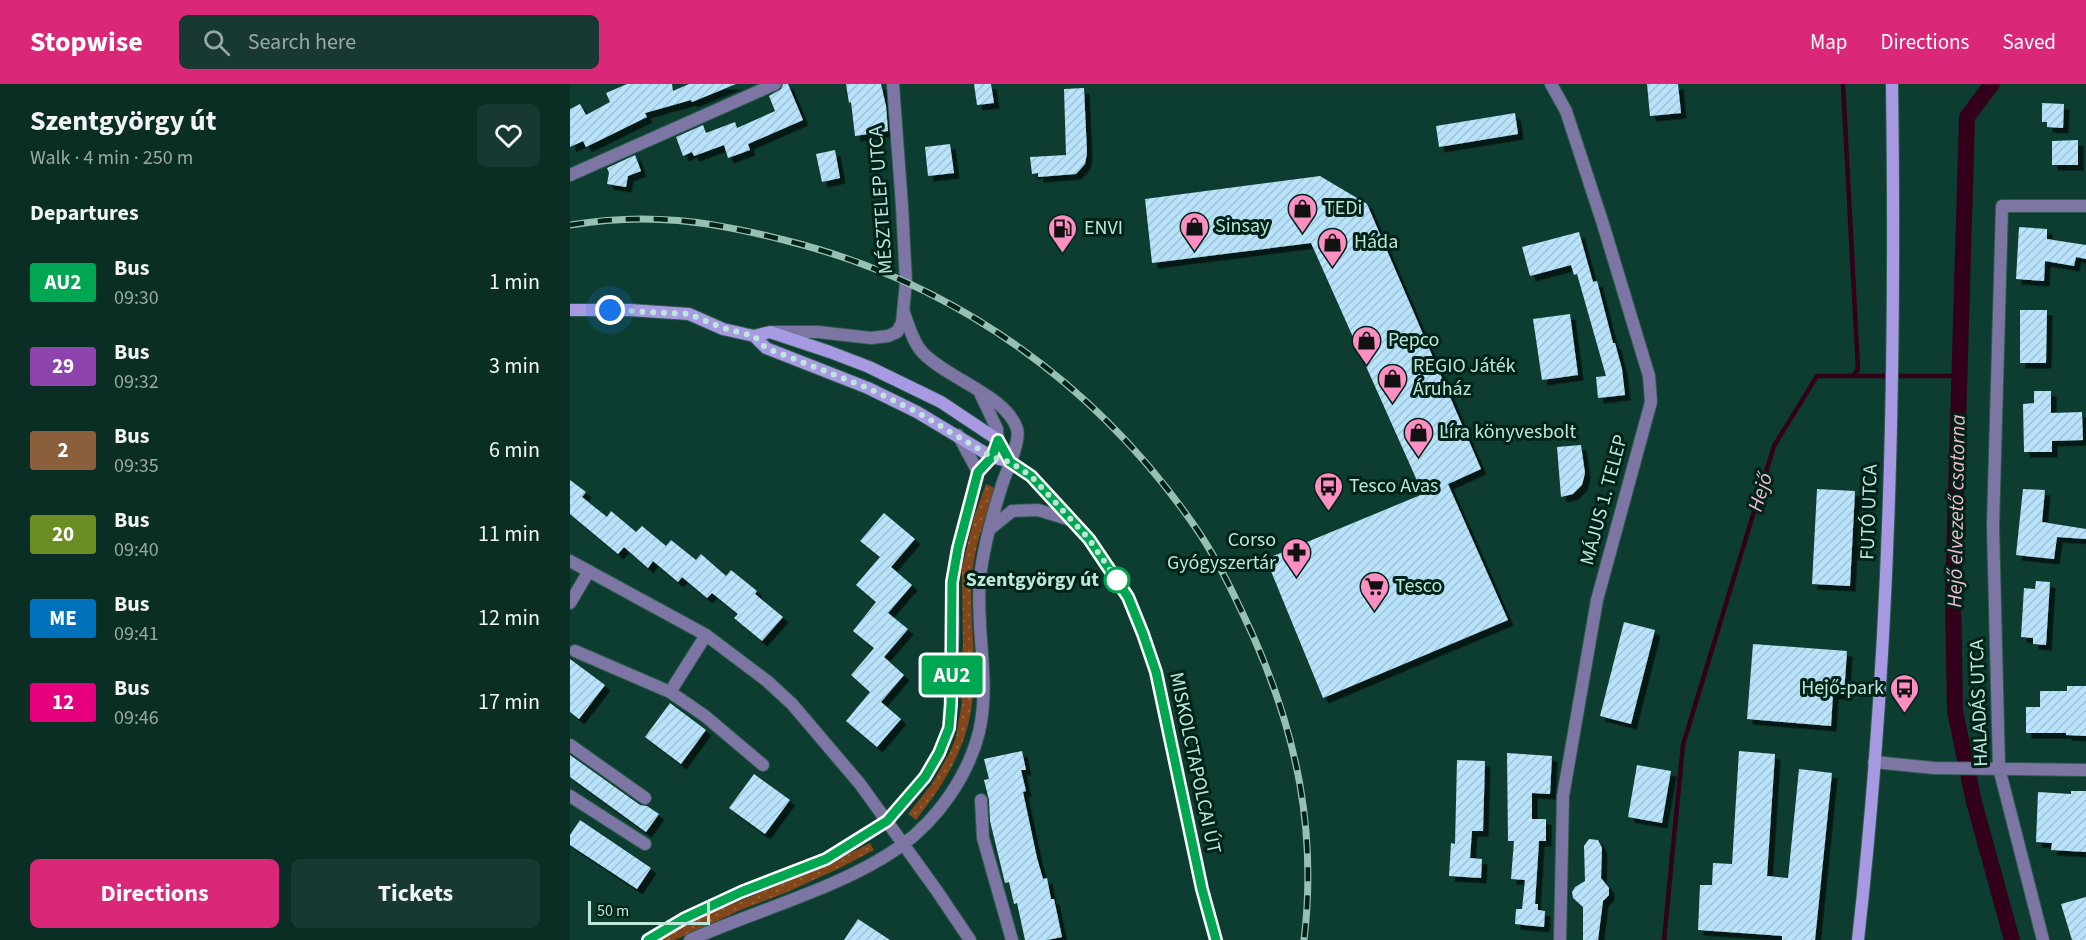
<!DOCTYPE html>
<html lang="en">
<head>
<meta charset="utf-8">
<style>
  body { margin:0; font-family:"Source Sans 3",sans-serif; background:#183931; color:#f1f3f6; height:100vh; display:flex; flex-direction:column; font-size:22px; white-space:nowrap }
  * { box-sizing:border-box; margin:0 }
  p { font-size:20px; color:#99a8a6 }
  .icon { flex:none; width:33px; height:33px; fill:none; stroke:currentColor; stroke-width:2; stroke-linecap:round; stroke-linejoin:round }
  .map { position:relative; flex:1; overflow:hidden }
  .side { display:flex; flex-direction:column; background:#0a2d24; width:570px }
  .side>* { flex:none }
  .badge { padding:0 12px; border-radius:4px; font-size:21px; line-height:39px }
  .scale { position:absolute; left:18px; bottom:15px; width:122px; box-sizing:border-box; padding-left:6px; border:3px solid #bee6d8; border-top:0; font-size:16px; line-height:21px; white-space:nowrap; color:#bee6d8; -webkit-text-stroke:4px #002219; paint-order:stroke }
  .you { position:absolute; width:30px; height:30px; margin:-15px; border:4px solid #fff; border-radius:50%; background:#1a73e8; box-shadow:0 0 0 9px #1a73e833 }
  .map>.badge { position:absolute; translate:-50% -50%; box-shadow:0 0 0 3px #fff }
  h2 { padding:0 30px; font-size:22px; line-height:54px }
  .round { display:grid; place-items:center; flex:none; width:63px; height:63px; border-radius:9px; background:#183931 }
  .summary { display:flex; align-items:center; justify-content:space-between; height:102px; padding:0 30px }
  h1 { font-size:28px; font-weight:700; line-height:45px }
  .cta { display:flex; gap:12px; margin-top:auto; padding:12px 30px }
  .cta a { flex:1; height:69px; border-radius:9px; background:#db2777; color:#fff; font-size:24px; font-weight:700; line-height:69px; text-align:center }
  .cta a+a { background:#183931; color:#f1f3f6 }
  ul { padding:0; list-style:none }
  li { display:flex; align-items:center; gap:18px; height:84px; padding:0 30px }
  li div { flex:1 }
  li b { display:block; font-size:22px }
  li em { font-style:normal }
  li .badge { min-width:66px; font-weight:700; text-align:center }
  header { display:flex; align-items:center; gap:36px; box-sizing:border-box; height:84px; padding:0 30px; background:#db2777; color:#fff }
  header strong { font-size:28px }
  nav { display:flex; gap:33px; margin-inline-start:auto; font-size:21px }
  .search { width:420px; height:54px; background:#183931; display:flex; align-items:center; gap:15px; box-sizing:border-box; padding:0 21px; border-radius:9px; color:#99a8a6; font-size:22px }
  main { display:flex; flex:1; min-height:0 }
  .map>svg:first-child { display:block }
  .park { fill:url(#park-dots) }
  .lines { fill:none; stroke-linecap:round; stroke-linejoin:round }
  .stream { stroke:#33001b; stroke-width:4.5 }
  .canal { stroke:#33001b; stroke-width:16 }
  .building { fill:url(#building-hatch); filter:url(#shadow) }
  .street-casing { stroke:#2d5b4e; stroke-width:14 }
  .secondary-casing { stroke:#2d5b4e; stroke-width:14 }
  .street { stroke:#7d76a4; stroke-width:12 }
  .secondary { stroke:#a79ae3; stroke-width:12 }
  .rail-casing { stroke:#96c0b2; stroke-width:7 }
  .rail { stroke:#002219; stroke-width:4.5; stroke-dasharray:14; stroke-linecap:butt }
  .line-casing { stroke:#fff; stroke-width:14 }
  .line { stroke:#00a651; stroke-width:9 }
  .walk { stroke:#bee6d8; stroke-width:6; stroke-dasharray:0 10.8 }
  .stop-dot { fill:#fff; stroke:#00a651; stroke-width:3 }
  .labels { text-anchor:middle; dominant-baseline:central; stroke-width:6; stroke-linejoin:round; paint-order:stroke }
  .street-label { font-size:20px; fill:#bee6d8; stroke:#002219 }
  .poi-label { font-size:20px; fill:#bee6d8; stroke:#002219; text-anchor:start }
  .stop-label { font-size:20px; font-weight:bold; fill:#bee6d8; stroke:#002219; text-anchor:end }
  .water-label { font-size:21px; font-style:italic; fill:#f5bad3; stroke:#002219 }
</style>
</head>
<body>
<header>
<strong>Stopwise</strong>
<div class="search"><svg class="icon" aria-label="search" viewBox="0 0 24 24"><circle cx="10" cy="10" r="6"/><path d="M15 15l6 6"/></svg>Search here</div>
<nav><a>Map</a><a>Directions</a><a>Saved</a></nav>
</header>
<main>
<section class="side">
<div class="summary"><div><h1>Szentgyörgy út</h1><p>Walk · 4 min · 250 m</p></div><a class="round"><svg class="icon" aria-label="heart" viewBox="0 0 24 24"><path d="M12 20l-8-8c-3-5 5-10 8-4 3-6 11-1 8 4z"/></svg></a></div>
<h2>Departures</h2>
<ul>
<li><span class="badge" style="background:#00a651;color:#fff">AU2</span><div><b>Bus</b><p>09:30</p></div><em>1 min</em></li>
<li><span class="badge" style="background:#8e44ad;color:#fff">29</span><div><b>Bus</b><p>09:32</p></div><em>3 min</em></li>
<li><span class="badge" style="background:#8b5e3c;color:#fff">2</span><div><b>Bus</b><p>09:35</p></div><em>6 min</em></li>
<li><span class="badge" style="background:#6b8e23;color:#fff">20</span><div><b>Bus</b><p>09:40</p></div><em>11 min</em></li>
<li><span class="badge" style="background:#0072bc;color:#fff">ME</span><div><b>Bus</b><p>09:41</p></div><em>12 min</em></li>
<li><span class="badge" style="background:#e6007e;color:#fff">12</span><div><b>Bus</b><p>09:46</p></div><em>17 min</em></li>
</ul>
<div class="cta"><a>Directions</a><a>Tickets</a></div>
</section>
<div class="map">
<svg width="1516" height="856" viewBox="0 0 1516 856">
  <defs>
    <pattern id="park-dots" width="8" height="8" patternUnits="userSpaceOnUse" patternTransform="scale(1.5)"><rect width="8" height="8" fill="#83461b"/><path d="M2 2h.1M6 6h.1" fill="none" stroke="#93613b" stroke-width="1.8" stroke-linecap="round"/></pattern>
    <pattern id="building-hatch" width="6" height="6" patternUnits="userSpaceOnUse" patternTransform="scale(1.5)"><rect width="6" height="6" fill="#b9e3fa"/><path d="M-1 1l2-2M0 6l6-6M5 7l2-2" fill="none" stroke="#9fc3d5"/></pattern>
    <filter id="shadow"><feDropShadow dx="5.5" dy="5.5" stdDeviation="0" flood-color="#0009"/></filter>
  </defs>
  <rect width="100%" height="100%" fill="#0d3c30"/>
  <path class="park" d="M416,400L425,404C417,430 406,457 403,484C399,514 403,546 404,576C406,646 387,683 346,736L338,730L362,700L380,668L386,653L392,618L390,608L393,560L392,484L404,433Z
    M300,759L304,766L272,783L215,809L168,827L124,848L104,856H87L136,831L257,781Z"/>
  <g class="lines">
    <path class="stream" d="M1283,292H1389
      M1094,856L1113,661L1204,362L1247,292H1283L1288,285L1273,0"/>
    <path class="canal" d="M1422,0L1397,33L1383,511L1385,627L1404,718L1442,856"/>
  </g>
  <path class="building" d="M57,0H102L103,7L119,0H166L122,18L121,16L75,29L77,33L16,63L13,57L0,63V25L10,20L16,31L40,18L36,9Z
    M213,0H218L233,36L178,60L180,66L158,74L154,61L124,72L122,68L113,72L106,53L133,41L136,49L165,38L167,44L205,27L199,12L211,5Z
    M276,0H311L316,22L318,47L285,52L281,18L279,19Z
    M404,0H421L424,19L407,21Z
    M1077,0H1108L1111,29L1080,32Z
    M514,4L517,69L515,80L506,90L468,93V89L462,90L460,73L496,71L494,5Z
    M1472,19L1494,20L1493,44L1477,43V38H1472Z
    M945,29L948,50L869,63L866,42Z
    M1508,56V81H1482V57Z
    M380,60L384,89L358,92L355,63Z
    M265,66L270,94L252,98L246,70Z
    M65,71L71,87L58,92L56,103L37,100L39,89L37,84Z
    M750,92L797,120L911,385L878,400L938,536L753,614L696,475L853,410L741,159L582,179L575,115Z
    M1449,143L1477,145V155L1516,161V175L1506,173L1504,182L1475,177L1474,197L1446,195Z
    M1009,148L1023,198L1027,197L1043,259H1045L1052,285L1055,311L1028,314L1026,293L1036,292L1007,190L1004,191L1001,181L960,192L952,163Z
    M1450,226H1477L1476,279H1450Z
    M1000,230L1008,291L972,296L963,235Z
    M1464,307H1481V329L1512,328L1513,356L1482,357V368H1454L1453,320L1464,319Z
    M1011,361L1015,389L1012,401L1003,410L991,413L987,363Z
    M0,396L16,408L12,413L37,433L41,427L66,448L72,442L96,462L101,456L126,476L131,470L156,492L161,486L187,507L185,510L213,533L192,557L164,534L168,530L142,509L137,514L112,493L108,498L83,477L78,484L54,463L48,470L0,430Z
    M1247,405L1285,407L1280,502L1242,500Z
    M1453,405L1475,406L1472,438L1516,445V455L1487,453L1484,475L1446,471Z
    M314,429L345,455L321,483L342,501L318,529L338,545L314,573L334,591L311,618L331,635L307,663L276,637L300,608L281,591L304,564L283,547L306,518L286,501L310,473L290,457Z
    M1466,497L1480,498L1476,561L1463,560V554L1451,553L1454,504L1465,505Z
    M1054,538L1085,546L1061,640L1030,632Z
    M1183,560L1277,567L1274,610H1263L1261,642L1177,635Z
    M0,575L35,601L9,635L0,628Z
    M1497,602H1516V652L1496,651V649H1456V623H1470V607H1497Z
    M100,619L136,646L111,680L75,653Z
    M452,667L456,686H451L456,707L453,708L467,774L473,795L477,794L481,815H484L492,853L477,856H455L447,819L444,820L439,798L435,799L420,737L419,716L414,696L419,695L414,675Z
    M1169,667L1205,670L1197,792L1218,794L1229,685L1262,689L1245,856H1212V852L1128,846L1130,801H1142L1143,779L1162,780Z
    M937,669L982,672L980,710L962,709V735H976V757H969L965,820H968V826L975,827L974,843L945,840L946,825H952L955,796L941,795L944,757H938Z
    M0,671L70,721L77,722L89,730L76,748L0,693Z
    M887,676L915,677L913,747H902L900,774L912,775L911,794L879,792L881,759L885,760Z
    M1067,681L1101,687L1092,739L1058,733Z
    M184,690L220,716L195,750L159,724Z
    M1501,707H1516V768L1481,766L1482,759L1466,758L1468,708L1501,710Z
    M10,736L81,784L67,805L0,761V751Z
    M1019,755L1028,756L1032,764L1031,794L1039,804V811L1033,817L1028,856H1013V823L1003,814L1002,808L1005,803L1015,797L1014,762Z
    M1516,813V856H1502L1491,820Z
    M288,835L320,856H274Z"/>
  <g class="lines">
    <defs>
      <path id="street" d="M981,0L996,27L1033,140L1079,292L1081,318L1027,516L993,712L990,856
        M0,91L205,0
        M201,248H248L301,254L318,252L327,248L332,239L336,198L332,122L323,0
        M388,351L408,388
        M421,444L442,427L468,426L501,436
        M0,477L136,551L197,597L222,620L290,700L367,807L400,856
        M0,519L19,487
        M5,567L100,608L135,632L193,681
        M100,608L136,551
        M0,661L75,714
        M1304,678L1364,684L1516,686
        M0,712L75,760
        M411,716L413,754L442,856
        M78,856L115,834L171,808L257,775L317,737L355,693L369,670L379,644L383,543L382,498L388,463L408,388L422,373L428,356L427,345L410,309
        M120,856C186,826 272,804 331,762C368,735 398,692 409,648C421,597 405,545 410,494C413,465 423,429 432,401C436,388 451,357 447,345C437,312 378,295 353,269C343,259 339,242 334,229
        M1473,856L1429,684L1423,442L1432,122H1516"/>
      <path id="secondary" d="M0,226H60L119,230L153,245L184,252L200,248L260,268L299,283L371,318L428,356L440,378
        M184,252L196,264L298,304L347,328L422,373L440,378L461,392L519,455L558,513L573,550L586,588L632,805L646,856
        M1288,856C1320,572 1326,286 1322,0"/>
    </defs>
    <use href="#street" class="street-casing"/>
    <use href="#secondary" class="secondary-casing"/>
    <use href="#street" class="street"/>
    <use href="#secondary" class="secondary"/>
    <defs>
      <path id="rail" d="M0,141C78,128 139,137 214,156C386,198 531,303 630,450C651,482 668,519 684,554C727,652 747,748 734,856"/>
    </defs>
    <use href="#rail" class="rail-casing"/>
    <use href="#rail" class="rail"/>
  </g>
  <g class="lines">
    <defs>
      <path id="line" d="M78,856L115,834L171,808L256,775L317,737L355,693L369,669L379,644L381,620L382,498L388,464L408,388L422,373L428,356L440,378L461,392L519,455L558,513L573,550L586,588L632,805L646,856"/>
    </defs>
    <use href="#line" class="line-casing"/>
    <use href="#line" class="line"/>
    <path class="walk" d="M40,226L119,230L153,244L184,252L196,264L298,304L347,328L422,373L440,378L461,392L519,455L549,499L547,496"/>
  </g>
  <defs>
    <symbol id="shop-pin" viewBox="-11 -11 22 30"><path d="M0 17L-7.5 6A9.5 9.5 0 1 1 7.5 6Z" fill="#fc8fc1" stroke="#002219"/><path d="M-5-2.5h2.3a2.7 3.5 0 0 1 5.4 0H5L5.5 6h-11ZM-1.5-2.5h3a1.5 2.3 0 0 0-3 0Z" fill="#111"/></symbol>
    <symbol id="fuel-pin" viewBox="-11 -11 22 30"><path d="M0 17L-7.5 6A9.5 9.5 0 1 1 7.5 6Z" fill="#fc8fc1" stroke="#002219"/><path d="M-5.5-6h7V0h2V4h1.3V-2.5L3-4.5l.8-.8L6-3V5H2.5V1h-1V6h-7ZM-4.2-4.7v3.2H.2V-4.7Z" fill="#111"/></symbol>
    <symbol id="bus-pin" viewBox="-11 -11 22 30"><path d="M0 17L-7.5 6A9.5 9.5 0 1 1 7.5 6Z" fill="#fc8fc1" stroke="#002219"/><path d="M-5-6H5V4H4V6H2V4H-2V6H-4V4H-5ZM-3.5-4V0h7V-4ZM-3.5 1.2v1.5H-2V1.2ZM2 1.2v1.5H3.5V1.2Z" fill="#111"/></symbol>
    <symbol id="pharmacy-pin" viewBox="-11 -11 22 30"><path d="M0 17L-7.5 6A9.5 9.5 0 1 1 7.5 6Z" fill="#fc8fc1" stroke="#002219"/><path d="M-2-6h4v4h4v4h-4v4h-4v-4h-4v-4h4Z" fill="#111"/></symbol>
    <symbol id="supermarket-pin" viewBox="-11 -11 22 30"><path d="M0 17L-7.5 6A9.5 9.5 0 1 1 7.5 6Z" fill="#fc8fc1" stroke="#002219"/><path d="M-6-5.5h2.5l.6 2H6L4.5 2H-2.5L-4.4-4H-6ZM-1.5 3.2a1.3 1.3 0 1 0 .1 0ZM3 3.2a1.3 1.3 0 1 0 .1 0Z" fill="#111"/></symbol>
  </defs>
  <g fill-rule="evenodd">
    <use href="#shop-pin" x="716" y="108" width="33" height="45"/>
    <use href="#shop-pin" x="608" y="126" width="33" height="45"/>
    <use href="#fuel-pin" x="476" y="128" width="33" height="45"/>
    <use href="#shop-pin" x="746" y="142" width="33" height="45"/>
    <use href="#shop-pin" x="780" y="240" width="33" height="45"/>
    <use href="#shop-pin" x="806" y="278" width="33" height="45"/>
    <use href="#shop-pin" x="832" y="332" width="33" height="45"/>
    <use href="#bus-pin" x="742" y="386" width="33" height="45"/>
    <use href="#pharmacy-pin" x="710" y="452" width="33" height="45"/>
    <use href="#supermarket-pin" x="788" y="486" width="33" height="45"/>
    <use href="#bus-pin" x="1318" y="588" width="33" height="45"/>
  </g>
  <circle class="stop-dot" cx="547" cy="496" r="12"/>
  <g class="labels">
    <g class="street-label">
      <text transform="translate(311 116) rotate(-94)">MÉSZTELEP UTCA</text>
      <text transform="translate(1034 416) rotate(-75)">MÁJUS 1. TELEP</text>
      <text transform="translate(1299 428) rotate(-88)">FUTÓ UTCA</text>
      <text transform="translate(1409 619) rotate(-92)">HALADÁS UTCA</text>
      <text transform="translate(625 679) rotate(78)">MISKOLCTAPOLCAI ÚT</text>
    </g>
    <g class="poi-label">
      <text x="754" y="124">TEDi</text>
      <text x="645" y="142">Sinsay</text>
      <text x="514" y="144">ENVI</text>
      <text x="784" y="158">Háda</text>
      <text x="818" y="256">Pepco</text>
      <text x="843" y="282">REGIO Játék<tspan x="843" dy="23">Áruház</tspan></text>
      <text x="869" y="348">Líra könyvesbolt</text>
      <text x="779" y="402">Tesco Avas</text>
      <text x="706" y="456" text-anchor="end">Corso<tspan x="706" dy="23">Gyógyszertár</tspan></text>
      <text x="825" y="502">Tesco</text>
      <text x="1314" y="604" text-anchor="end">Hejő-park</text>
    </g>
    <g class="stop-label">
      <text x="529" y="496">Szentgyörgy út</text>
    </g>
    <g class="water-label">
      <text transform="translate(1190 408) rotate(-73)">Hejő</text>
      <text transform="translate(1386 427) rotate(-89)">Hejő elvezető csatorna</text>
    </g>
  </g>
</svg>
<div class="scale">50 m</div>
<div class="you" style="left:40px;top:226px"></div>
<b class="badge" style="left:382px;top:591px;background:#00a651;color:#fff">AU2</b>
</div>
</main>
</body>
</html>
